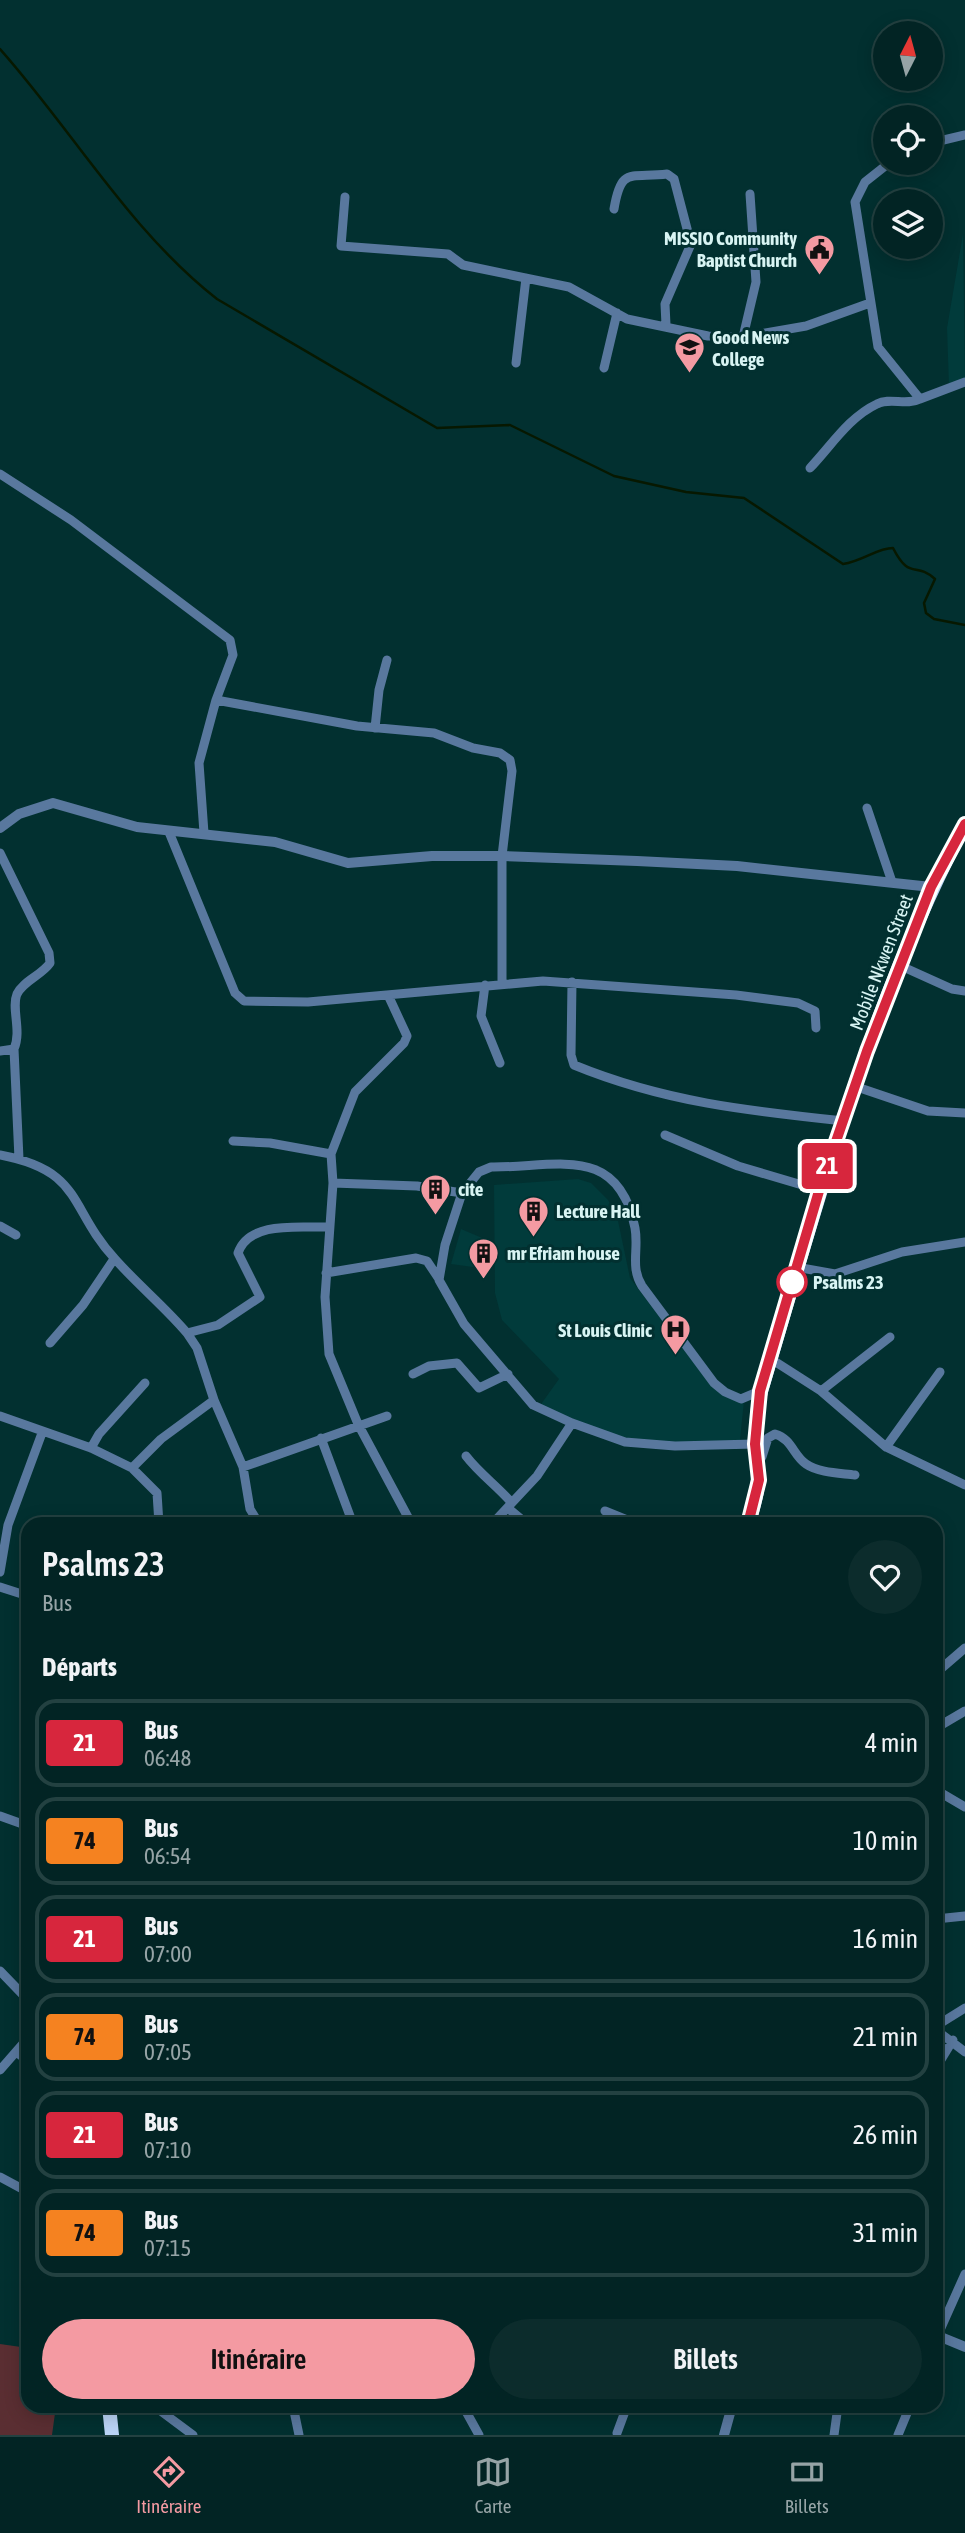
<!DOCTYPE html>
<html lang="fr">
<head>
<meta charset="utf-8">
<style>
  body { margin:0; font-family:"Asap Condensed",sans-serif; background:#0c2c2c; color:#f1f3f6; height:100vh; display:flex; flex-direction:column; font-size:26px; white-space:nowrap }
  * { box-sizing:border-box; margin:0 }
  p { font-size:23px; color:#96a4a6 }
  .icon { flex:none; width:38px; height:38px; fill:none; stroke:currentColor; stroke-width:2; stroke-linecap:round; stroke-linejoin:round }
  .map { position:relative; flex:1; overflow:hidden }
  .drawer { position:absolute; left:21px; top:1517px; width:922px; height:896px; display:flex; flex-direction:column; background:#022424; border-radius:21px; box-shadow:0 4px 18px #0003,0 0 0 2px #234141 }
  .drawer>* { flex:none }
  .badge { padding:0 14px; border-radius:5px; font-size:24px; line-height:46px }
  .needle { width:46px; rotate:6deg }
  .fabs { position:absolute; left:873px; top:21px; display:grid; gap:14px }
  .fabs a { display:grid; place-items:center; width:70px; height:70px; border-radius:50%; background:#022424; box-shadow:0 4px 18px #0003,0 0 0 2px #234141; font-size:35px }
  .map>.badge { position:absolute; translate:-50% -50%; box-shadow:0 0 0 4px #fff }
  h2 { padding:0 21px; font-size:26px; line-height:63px }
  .round { display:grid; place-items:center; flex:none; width:74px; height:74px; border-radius:37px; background:#0c2c2c }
  .headline { display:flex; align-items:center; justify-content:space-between; height:119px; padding:0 21px }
  h1 { font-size:33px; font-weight:600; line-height:52px }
  .primary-button { display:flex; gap:14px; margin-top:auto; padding:14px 21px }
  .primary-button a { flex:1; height:80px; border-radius:42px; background:#f49aa2; color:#111; font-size:28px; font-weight:600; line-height:80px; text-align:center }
  .primary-button a+a { background:#0c2c2c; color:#f1f3f6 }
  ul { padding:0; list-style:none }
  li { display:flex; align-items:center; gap:21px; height:88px; margin:0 14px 10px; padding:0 7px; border:4px solid #234141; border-radius:21px }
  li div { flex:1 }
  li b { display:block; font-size:26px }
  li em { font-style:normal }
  li .badge { min-width:77px; font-weight:700; text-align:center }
  .dock { display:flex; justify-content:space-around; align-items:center; height:98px; border-top:2px solid #234141; background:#022424; font-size:19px; color:#96a4a6 }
  .dock a { display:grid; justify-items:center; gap:4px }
  .dock .on { color:#f49aa2 }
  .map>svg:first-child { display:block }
  .built { fill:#013b3b }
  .green { fill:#5a2e32 }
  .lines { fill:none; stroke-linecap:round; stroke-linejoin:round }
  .stream { stroke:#071800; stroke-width:2.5 }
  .minor { stroke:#59789e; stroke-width:9 }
  .tertiary { stroke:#59789e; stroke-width:10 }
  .trunk { stroke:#bad4f6; stroke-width:14 }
  .line-casing { stroke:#fff; stroke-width:16 }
  .line { stroke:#d7263d; stroke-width:10 }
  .stop-dot { fill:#fff; stroke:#d7263d; stroke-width:3.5 }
  .labels { text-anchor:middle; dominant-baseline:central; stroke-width:6; stroke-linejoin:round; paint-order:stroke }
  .poi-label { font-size:19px; font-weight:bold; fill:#d8f4f3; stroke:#023030; text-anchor:start }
  .street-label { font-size:19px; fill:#d8f4f3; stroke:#023030 }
  .stop-label { font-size:19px; font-weight:bold; fill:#d8f4f3; stroke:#023030; text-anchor:start }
</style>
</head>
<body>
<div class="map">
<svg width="965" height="2435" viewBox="0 0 965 2435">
  <rect width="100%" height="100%" fill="#023030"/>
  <path class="built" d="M963,234L965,378L949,386L947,328Z
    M578,1179L591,1183L608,1200L617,1216L630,1278L695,1364L744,1401L739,1449L614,1439L539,1407L559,1379L502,1320L495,1293L494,1185Z
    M461,1229L487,1240L484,1250L471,1247L468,1256L482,1260L480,1268L451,1264Z"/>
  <path class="green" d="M0,2344L28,2348V2406H56L52,2435H0Z"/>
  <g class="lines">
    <path class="stream" d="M0,49C73,131 130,231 217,299L437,428L510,425L614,476L686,492L744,498L843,564C863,561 877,548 893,548C910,581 915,561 935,579L924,603L926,613L934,619L965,625"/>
    <path class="minor" d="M931,143L965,135
      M889,163L865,182L855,202L878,347L920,399L965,382
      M345,197L341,246L448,254L463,265L569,287L627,319L708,336L743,337L806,326L870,303
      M614,209C621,167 629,178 667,174L674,179L691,244L665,304L666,325
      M743,337L756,282L750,194
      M516,363L526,278
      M604,368L617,313
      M810,468C831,446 849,417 877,404C890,397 906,406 920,399
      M0,474L71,520L230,640L233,655L216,700L199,763L204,833
      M216,700L357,726L434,733L473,748L500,753L510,760L512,771L502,856V984
      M375,728L379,690L387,660
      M867,808L892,882
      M169,832L235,993L244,1001L308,1002L543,981L736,995L798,1003L815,1011L816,1028
      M0,853L49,953L50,963C42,975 23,981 17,994C11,1008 22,1031 14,1049L0,1051
      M901,966L952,989L965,991
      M572,982L571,1055L574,1065C664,1102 749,1111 844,1121
      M485,985L481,1016L500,1063
      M388,995L407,1036L404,1043L355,1092L331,1154L333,1183L325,1297L329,1354L358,1424L410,1521
      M14,1049L19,1159
      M857,1087L928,1111L965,1113
      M665,1135L738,1166L819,1190
      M233,1141L270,1143L331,1154
      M0,1155C84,1171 68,1208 115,1259C138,1285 165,1307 187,1333L197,1348L214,1400L243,1467L250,1509L258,1522L254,1524
      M333,1183L417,1186L462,1193
      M0,1226L16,1235
      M796,1267L835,1274L902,1252L965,1242
      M326,1273L416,1258L427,1261L439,1279
      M187,1333L218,1325L260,1297L238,1253C249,1220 301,1228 328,1227
      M50,1343L83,1305L114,1259
      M771,1359L821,1391L886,1447L965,1485
      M413,1374L429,1366L457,1363L479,1388L508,1374
      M821,1391L890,1337
      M0,1416L91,1448L132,1468L157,1493L159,1524
      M321,1438L353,1524
      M755,1444L675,1446L625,1442L572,1423L533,1405L464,1324L439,1280L445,1245L462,1193L479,1172L491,1167C555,1168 618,1142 635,1228C639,1249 630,1267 642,1286L714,1383L725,1392L741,1399L760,1391
      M886,1447L940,1372
      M91,1448L99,1434L145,1383
      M466,1456C480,1474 496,1485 511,1502
      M762,1457L768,1438L775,1434C792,1439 793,1455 806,1464C819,1473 840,1473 855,1475
      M243,1467L387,1416
      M132,1468L161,1439L214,1400
      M509,1509L527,1524
      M605,1511L637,1524
      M492,1524L537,1476L572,1423
      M0,1572L8,1525L42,1433
      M0,1587L28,1596
      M936,1673L965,1648
      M936,1728L965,1711
      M936,1790L965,1807
      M0,1816L28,1826
      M936,1919L965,1916
      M0,1971L28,2000
      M936,2026L965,2008
      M936,2030L965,2052
      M16,2052L28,2061
      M936,2068L953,2040
      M0,2070L28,2038
      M0,2177L28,2192
      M936,2339L965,2274
      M154,2406L193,2435
      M293,2406L299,2435
      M463,2406L479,2435
      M731,2411L761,2406
      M617,2433L627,2406
      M834,2435L838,2406
      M898,2435L910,2406"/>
    <path class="tertiary" d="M0,828L19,814L53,803L137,827L275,842L348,863L432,856H502L637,861L737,866L931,887
      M936,2335L965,2347
      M724,2435L732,2406"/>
    <path class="trunk" d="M748,1524C753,1510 758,1493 758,1478C758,1448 753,1417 762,1388C818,1199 872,999 965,824
      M109,2406L112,2435"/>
  </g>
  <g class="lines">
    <defs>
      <path id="line" d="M748,1524L759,1480L755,1444L760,1391L819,1191L867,1051L931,887L965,824"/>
    </defs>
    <use href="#line" class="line-casing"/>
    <use href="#line" class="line"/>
  </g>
  <defs>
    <symbol id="civic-pin" viewBox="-11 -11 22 30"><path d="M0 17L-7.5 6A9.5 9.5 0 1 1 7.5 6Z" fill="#f49aa2" stroke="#023030"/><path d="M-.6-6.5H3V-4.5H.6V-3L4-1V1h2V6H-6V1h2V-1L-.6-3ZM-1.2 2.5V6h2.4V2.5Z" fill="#111"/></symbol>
    <symbol id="school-pin" viewBox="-11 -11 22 30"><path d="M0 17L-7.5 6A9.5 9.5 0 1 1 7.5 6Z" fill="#f49aa2" stroke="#023030"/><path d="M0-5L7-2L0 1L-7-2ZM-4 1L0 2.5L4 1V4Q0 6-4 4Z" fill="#111"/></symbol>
    <symbol id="building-pin" viewBox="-11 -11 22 30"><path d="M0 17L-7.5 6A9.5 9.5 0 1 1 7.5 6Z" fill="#f49aa2" stroke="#023030"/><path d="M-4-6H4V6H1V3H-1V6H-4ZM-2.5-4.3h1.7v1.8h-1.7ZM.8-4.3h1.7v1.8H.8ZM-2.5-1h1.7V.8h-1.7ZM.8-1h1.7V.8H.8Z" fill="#111"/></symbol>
    <symbol id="hospital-pin" viewBox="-11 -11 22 30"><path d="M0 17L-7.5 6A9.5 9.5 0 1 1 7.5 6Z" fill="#f49aa2" stroke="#023030"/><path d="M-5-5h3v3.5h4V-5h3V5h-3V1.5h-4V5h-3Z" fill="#111"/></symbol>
  </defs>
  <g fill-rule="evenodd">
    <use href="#civic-pin" x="802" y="232" width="35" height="47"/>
    <use href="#school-pin" x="672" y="330" width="35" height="47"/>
    <use href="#building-pin" x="418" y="1172" width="35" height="47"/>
    <use href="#building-pin" x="516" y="1194" width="35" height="47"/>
    <use href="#building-pin" x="466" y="1236" width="35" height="47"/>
    <use href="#hospital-pin" x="658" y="1312" width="35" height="47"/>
  </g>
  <circle class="stop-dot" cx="792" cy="1282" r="14"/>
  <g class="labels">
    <g class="poi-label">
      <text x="797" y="238" text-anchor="end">MISSIO Community<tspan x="797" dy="22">Baptist Church</tspan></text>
      <text x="712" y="337">Good News<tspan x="712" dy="22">College</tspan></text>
      <text x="458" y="1189">cite</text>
      <text x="556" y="1211">Lecture Hall</text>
      <text x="507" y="1253">mr Efriam house</text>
      <text x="652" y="1330" text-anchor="end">St Louis Clinic</text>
    </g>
    <g class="street-label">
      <text transform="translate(881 962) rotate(-69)">Mobile Nkwen Street</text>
    </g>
    <g class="stop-label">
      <text x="813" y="1282">Psalms 23</text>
    </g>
  </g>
</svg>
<div class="fabs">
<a><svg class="needle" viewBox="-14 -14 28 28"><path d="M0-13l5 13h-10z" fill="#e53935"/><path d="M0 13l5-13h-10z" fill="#96a4a6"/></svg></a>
<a><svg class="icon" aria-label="locate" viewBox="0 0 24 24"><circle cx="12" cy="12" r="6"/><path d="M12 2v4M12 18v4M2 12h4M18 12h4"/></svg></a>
<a><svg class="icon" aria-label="layers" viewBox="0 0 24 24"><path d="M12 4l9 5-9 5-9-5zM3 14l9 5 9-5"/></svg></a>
</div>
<b class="badge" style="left:827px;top:1166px;background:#d7263d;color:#fff">21</b>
<section class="drawer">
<div class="headline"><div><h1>Psalms 23</h1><p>Bus</p></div><a class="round"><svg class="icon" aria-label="heart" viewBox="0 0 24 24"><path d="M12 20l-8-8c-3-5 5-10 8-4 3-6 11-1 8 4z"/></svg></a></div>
<h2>Départs</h2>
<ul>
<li><span class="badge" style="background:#d7263d;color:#fff">21</span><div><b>Bus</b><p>06:48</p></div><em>4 min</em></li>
<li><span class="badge" style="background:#f58220;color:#111">74</span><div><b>Bus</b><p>06:54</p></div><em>10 min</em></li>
<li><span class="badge" style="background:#d7263d;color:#fff">21</span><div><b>Bus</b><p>07:00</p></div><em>16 min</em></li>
<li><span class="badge" style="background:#f58220;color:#111">74</span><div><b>Bus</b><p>07:05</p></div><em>21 min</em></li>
<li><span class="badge" style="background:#d7263d;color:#fff">21</span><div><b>Bus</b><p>07:10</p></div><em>26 min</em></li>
<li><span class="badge" style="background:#f58220;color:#111">74</span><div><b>Bus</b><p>07:15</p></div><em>31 min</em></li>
</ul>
<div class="primary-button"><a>Itinéraire</a><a>Billets</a></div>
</section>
</div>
<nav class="dock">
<a class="on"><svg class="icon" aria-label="directions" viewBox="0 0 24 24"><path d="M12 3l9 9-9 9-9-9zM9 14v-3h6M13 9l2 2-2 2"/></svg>Itinéraire</a>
<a><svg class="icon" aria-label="map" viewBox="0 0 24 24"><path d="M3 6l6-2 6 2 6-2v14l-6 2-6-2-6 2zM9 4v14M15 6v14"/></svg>Carte</a>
<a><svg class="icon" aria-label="tickets" viewBox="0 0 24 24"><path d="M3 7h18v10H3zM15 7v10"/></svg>Billets</a>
</nav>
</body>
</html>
